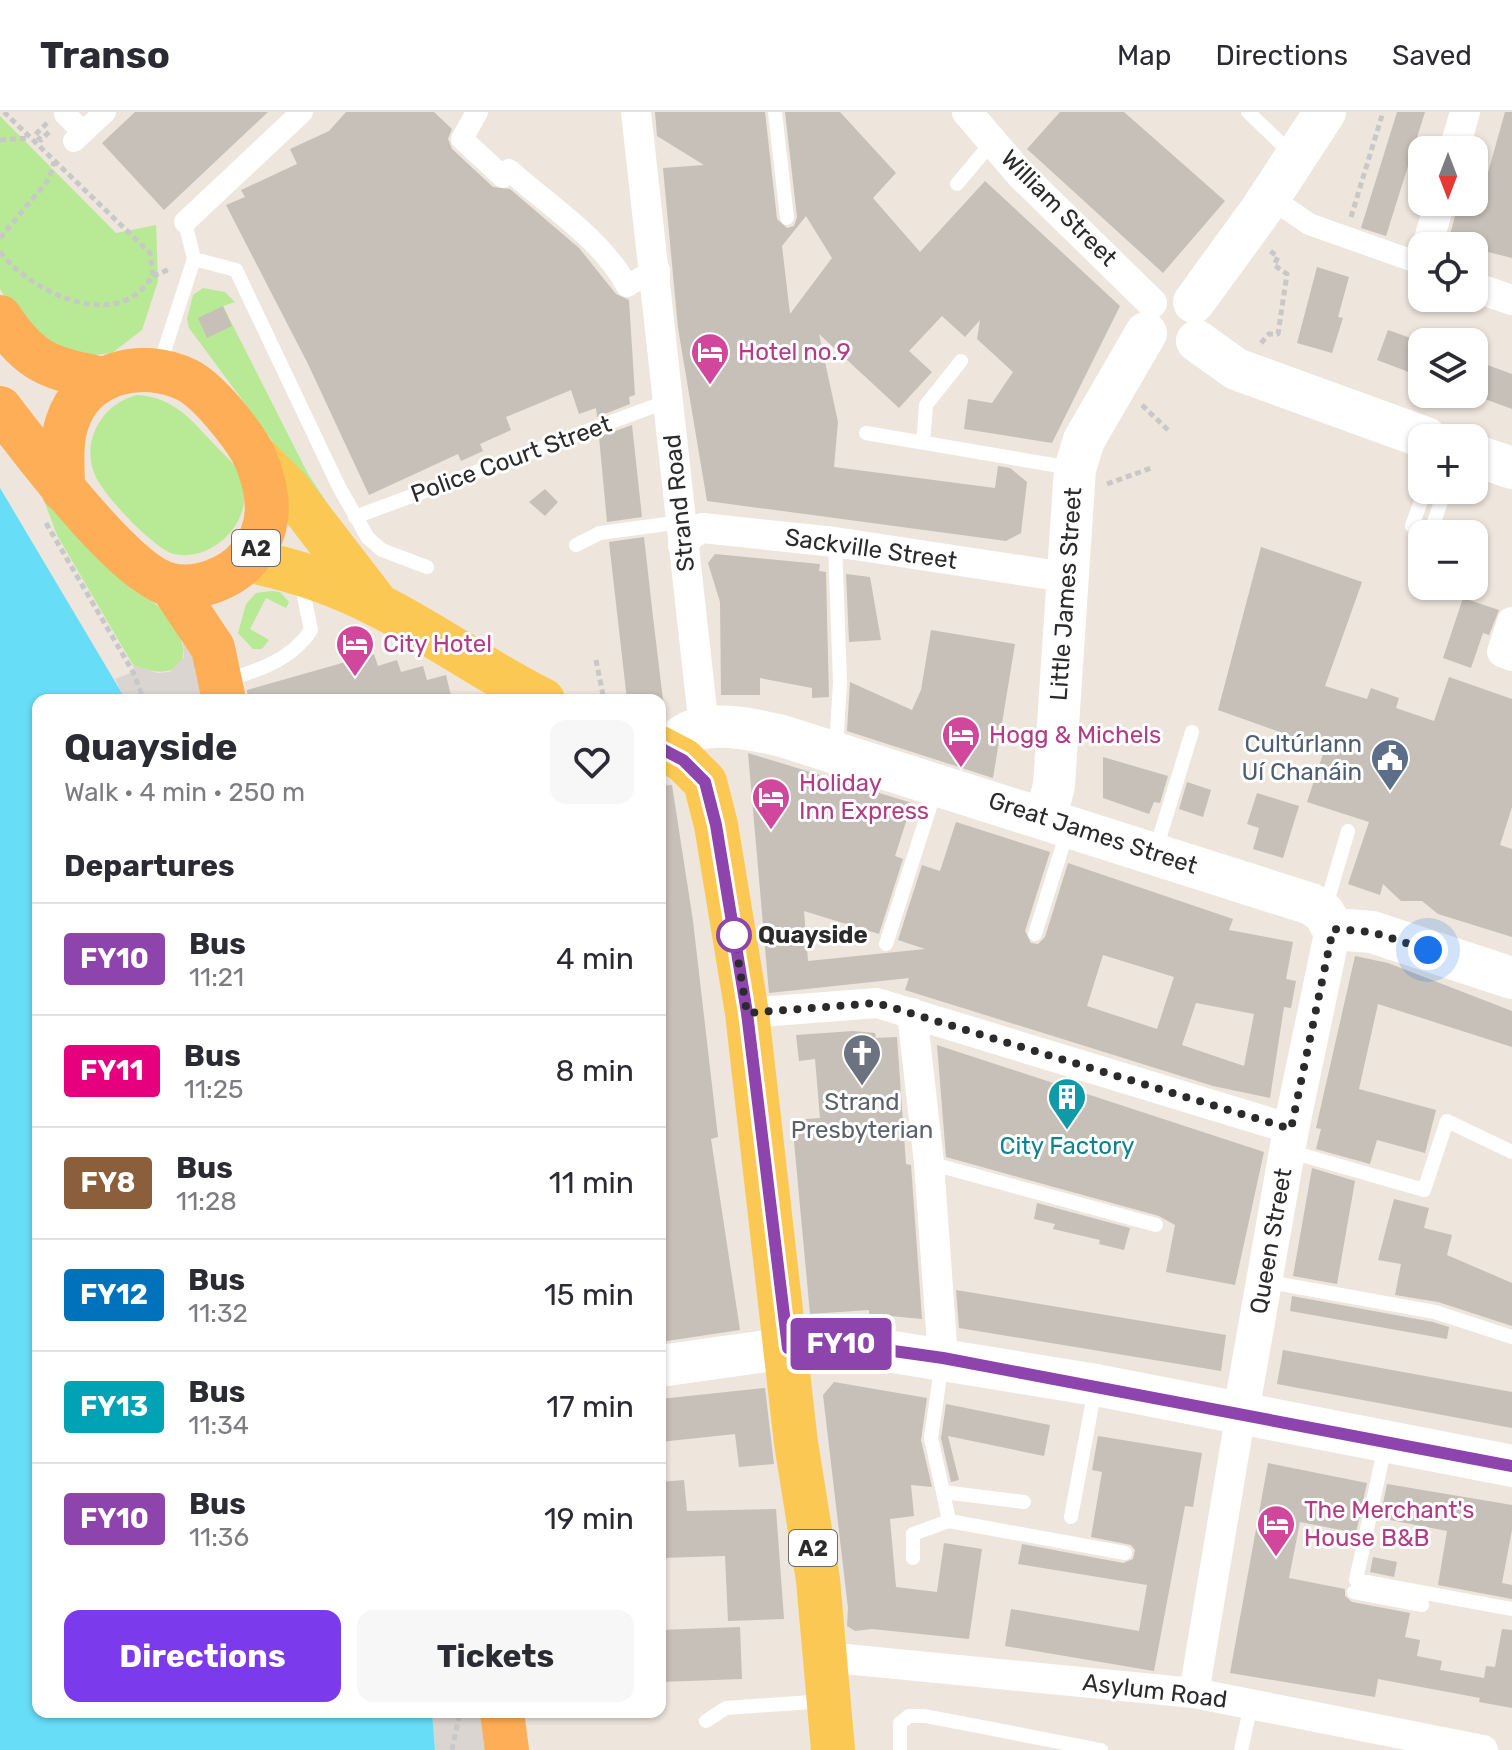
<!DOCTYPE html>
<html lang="en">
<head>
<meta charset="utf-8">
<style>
  body { margin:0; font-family:Rubik,sans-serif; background:#f7f7f7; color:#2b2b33; height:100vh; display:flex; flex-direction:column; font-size:30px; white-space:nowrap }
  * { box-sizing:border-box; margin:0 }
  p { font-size:26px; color:#7c7c81 }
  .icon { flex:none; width:44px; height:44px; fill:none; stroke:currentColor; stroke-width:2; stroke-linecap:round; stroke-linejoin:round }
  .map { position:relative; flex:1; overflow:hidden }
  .drawer { position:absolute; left:32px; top:582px; width:634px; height:1024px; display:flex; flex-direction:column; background:#fff; border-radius:16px; box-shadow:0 2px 6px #0004 }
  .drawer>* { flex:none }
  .badge { padding:0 16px; border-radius:6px; font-size:28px; line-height:52px }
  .needle { width:52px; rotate:180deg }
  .tools { position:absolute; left:1408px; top:24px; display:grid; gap:16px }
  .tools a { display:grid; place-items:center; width:80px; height:80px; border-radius:16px; background:#fff; box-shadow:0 2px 6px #0004; font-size:40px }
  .you { position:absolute; width:40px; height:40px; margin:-20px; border:6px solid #fff; border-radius:50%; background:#1a73e8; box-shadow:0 0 0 12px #1a73e833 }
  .map>.badge { position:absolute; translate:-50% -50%; box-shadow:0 0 0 4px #fff }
  h2 { padding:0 32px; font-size:30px; line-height:72px }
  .round { display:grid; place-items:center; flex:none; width:84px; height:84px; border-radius:16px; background:#f7f7f7 }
  .summary { display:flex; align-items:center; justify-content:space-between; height:136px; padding:0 32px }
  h1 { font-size:38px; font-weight:700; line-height:60px }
  .action { display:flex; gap:16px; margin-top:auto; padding:16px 32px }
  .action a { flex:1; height:92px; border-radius:16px; background:#7c3aed; color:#fff; font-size:32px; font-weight:700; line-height:92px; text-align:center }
  .action a+a { background:#f7f7f7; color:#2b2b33 }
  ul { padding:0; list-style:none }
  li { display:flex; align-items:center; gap:24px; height:112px; padding:0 32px; border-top:2px solid #e1e1e2 }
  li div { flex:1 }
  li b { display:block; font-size:30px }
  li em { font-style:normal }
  li .badge { min-width:88px; font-weight:700; text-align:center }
  header { display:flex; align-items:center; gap:48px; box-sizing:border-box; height:112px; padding:0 40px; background:#fff; border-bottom:2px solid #e1e1e2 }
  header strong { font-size:38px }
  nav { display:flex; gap:44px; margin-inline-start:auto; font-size:28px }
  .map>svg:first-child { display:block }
  .green { fill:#b8e995 }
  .plaza { fill:#dad5d0 }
  .water { fill:#67ddf8 }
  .building { fill:#c6c0b8; fill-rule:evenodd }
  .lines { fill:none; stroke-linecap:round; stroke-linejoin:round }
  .path { stroke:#c8c8c8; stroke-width:5; stroke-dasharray:6 4; stroke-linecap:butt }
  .service { stroke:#fff; stroke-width:14 }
  .pedestrian { stroke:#fff; stroke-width:22 }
  .minor { stroke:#fff; stroke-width:30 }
  .tertiary { stroke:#fff; stroke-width:36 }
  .secondary { stroke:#fff; stroke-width:42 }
  .primary { stroke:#fcc854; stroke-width:44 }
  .trunk { stroke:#feae56; stroke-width:44 }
  .line-casing { stroke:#fff; stroke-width:18 }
  .line { stroke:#8e44ad; stroke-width:12 }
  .walk { stroke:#2b2b2b; stroke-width:8; stroke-dasharray:0 14.4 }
  .stop-dot { fill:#fff; stroke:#8e44ad; stroke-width:4 }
  .labels { text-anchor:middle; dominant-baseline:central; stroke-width:6; stroke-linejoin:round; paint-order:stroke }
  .shield { fill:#fff; stroke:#6b6b6b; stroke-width:2 }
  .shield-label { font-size:22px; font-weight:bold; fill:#2b2b2b }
  .street-label { font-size:24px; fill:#2b2b2b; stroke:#fff }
  .hotel-label { font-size:24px; fill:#b23c85; stroke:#fff; text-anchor:start }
  .service-label { font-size:24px; fill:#4e5e75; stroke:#fff; text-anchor:end }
  .stop-label { font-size:24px; font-weight:bold; fill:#2b2b2b; stroke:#fff; text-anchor:start }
  .worship-label { font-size:24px; fill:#5b616d; stroke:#fff }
  .culture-label { font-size:24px; fill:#0d838f; stroke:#fff }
</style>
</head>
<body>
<header>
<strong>Transo</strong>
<nav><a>Map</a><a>Directions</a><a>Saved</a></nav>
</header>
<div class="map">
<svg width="1512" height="1638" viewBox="0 0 1512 1638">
  <rect width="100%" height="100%" fill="#eee5dd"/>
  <path class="green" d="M0,4L116,121L156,113L158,169L142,218L112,241L79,245L23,216L0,177Z
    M203,176L225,180L235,190L223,194L308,362L331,397L314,385L189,216L187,207L193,183Z
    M137,283C172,285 190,306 212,330C220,339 230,347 237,357C256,387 237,425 207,438C197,443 182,445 171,441C151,433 104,384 95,363C80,329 103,291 137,283Z
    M37,370C66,403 93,438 123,469C142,489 157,485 174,513C198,554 172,570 133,553L57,423Z
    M272,479L280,480L289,490L286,496L266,486L250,517L269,528L262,537H253L238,521L246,492L256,481Z"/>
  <path class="plaza" d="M188,529L206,588H125L115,567L135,559L133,553L157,561L170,560L184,545L183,532Z
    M432,1600H480L486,1638H435Z"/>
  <path class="water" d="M0,376L126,588H38V1600H432L435,1638H0Z"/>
  <path class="building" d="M135,0H268L164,98L102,31Z
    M346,0H434L452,17L448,27L452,37L493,75L510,77L579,136L616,182L629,188L635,283L629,285L630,292L597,305L596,296L579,302L571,278L506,305L511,318L480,332L483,339L461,349L458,342L369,383L308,252L226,93L245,85L241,78L297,52L290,37L329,19Z
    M655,0H765L777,107L787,116L794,114L797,105L785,0H840L896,61L873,86L920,140L985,69L1120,194L1052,331L964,317L968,287L992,291L1013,260L977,227L980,208L965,225L942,204L909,239L932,260L899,296L819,222L838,310L834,355L995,376L998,354L1010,356L1027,370L1021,421L1006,429L707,389L678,216L663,56L704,53L657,24ZM806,104L832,146L790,202L782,134Z
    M1060,0H1124L1225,89L1163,161L1027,37Z
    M1397,0H1425L1386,124L1361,116Z
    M1505,0H1512V146L1448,130L1457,97L1472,100L1477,81L1482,82Z
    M1317,155L1349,165L1338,205L1343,206L1332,241L1297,231Z
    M223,194L232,214L207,226L198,206Z
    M1388,218L1422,230V265L1377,248Z
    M1474,248L1512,262V297L1474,283Z
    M632,313L642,405L607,410L599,325Z
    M545,377L558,390L545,404L529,390Z
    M644,425L653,505L663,588H627L609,430Z
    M1261,435L1362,470L1325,574L1367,587L1371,576L1399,586L1396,596L1434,609L1449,565L1512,587V695L1500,733L1512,737V825L1438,802L1422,789H1401L1383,772L1380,783L1348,772L1369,710L1307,690L1325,636L1218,598Z
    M715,442L820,452L819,459L826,460L829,585L812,586V576L760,566V583H721L720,490L708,451Z
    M846,462L870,465L881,528L849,530Z
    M1463,486L1499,498L1489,523L1483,521L1471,556L1443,546Z
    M931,518L1015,532L993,666L847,619L850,570L912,598L921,578Z
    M374,542L378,554L397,548L401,560L423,554L427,568L446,563L452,588H248L247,578Z
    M748,641L912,691L895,744L903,747L879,822L804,799L808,849L925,837L898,828L922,753L940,759L956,710L1050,740L1025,819L1031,831L1038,832L1045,825L1068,751L1233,807L1229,818L1293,830L1286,867L1296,869L1291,896L1284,895L1270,986L1213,974L905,878L909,866L769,881ZM1103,843L1174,865L1157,917L1087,894ZM1196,891L1254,902L1244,954L1182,933Z
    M1103,645L1168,664L1160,691L1154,690L1149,702L1103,686Z
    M1187,670L1211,678L1203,705L1179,697Z
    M672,673L693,809L718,1025L711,1027L740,1218L660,1230V674Z
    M1257,681L1299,694L1283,746L1253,737L1259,716L1247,712Z
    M1355,844L1388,851L1512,899V935L1378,892L1359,977L1436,998L1425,1041L1377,1028L1370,1052L1316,1037L1321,1017L1316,1016Z
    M853,919L875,921L876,926L897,925L906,1052L911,1053L922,1207L869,1202V1198L810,1202L792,1008L820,1006L815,947L799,949L796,923Z
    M937,933L1264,1040L1235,1173L1166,1160L1175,1113L1159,1104L946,1045Z
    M1312,1056L1355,1069L1337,1172L1293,1164Z
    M1394,1087L1429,1096L1424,1116L1452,1123L1447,1143L1512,1171V1214L1438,1190L1395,1183L1401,1152L1378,1148Z
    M1037,1091L1130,1116L1124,1138L1099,1132L1100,1128L1053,1117L1055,1112L1034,1107Z
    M956,1178L1226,1223L1221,1259L959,1216Z
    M1292,1184L1433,1210L1449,1215L1447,1227L1290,1199Z
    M1283,1238L1512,1280V1316L1277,1272Z
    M834,1270L927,1286L921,1328L932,1375L911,1373L914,1404L890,1407L896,1475L937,1480L944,1431L982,1437L969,1527L872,1517L855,1519L847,1514L848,1496L823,1283Z
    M765,1276L774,1352L739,1355L735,1322L660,1330V1287Z
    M946,1292L1050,1313L1044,1344L948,1324L959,1368L951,1370L941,1326Z
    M1098,1324L1202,1341L1193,1395L1185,1394L1154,1559L1005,1534L1011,1497L1139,1519L1147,1473L1018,1452L1022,1432L1123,1451L1133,1447L1135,1438L1131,1433L1091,1425L1102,1360L1092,1358Z
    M1268,1351L1367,1371L1356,1421L1300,1410L1289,1466L1345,1477V1484L1352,1490L1410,1501L1405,1525L1420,1528L1417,1544L1442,1549L1440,1558L1484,1566L1486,1554L1495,1555L1502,1517L1512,1518V1596L1479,1590L1480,1586L1378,1567L1375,1585L1230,1561Z
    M684,1368L687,1399L776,1397L784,1507L728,1509L725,1444L660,1446V1370Z
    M1387,1372L1512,1393V1418L1502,1471L1512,1473V1487L1438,1473L1447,1419L1380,1406Z
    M1373,1445L1397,1450L1394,1465L1370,1460Z
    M740,1515L742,1567L660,1570V1518Z"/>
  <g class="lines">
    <path class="path" d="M47,11L35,23L41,28L51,18
      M0,28L28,26
      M1351,105L1383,0
      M0,126L49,67L54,50
      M0,140C26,174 94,211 135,183C142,179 147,170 153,164L150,141L4,0
      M153,164L170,157
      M1261,231L1269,222H1278L1287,162L1274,153L1278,145L1269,138
      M1142,293L1168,318
      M1107,372L1154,355
      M46,411L133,560L144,588
      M596,548L604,588
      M452,1638L460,1600"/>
    <path class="service" d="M775,0L787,106
      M1248,0L1293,43
      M957,72L993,29
      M194,147L236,158L339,375L368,426L382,438L427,455
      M159,255L194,147L185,110
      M866,321L1071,356
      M923,331L926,293L961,249
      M355,405L668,289
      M1412,414L1425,378
      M1432,416L1445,378
      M835,430L840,570L836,636
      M576,433L600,421L681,410
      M223,569C257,559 292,548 311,518L301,469
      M1155,740L1192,620
      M1325,797L1348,719
      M1035,822L1068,717
      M886,832L936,676
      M1288,1039L1424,1078L1447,1009L1512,1040
      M929,1051L1156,1113
      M1264,1169L1435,1200L1512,1225
      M942,1250L931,1326L943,1380L1024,1390
      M1385,1334L1356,1468L1512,1497
      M1071,1405L1095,1277
      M949,1409L1125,1441
      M913,1446V1422L949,1409L943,1380
      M1354,1480L1422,1493
      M706,1609L726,1596L826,1589
      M900,1638V1611L909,1604H925L1101,1638
      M1241,1638L1251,1593"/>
    <path class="pedestrian" d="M477,0L462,27L503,65L509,58C548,93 602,127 627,174L646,163L659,164V158
      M65,2L83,20
      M74,29L105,0
      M1270,85L1309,112L1422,152
      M185,110L302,0"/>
    <path class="minor" d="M636,0L704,616
      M967,0L1021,63L1152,191
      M1454,38L1465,0
      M1427,134L1440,90
      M1474,175L1512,188
      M683,434L691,422L702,416L835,430L1065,465
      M1512,510L1502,540L1512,544
      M747,901L877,891L1291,1017
      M912,901L929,1051L943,1246
      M825,1545L1194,1581L1483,1638
      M1194,1581L1241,1300"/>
    <path class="tertiary" d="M1241,1300L1291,1017L1333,817"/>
    <path class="secondary" d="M1194,190L1261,98L1325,0
      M1197,229L1236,257L1426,326
      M1474,343L1512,356
      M665,637C674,631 683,622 692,619C717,609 757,618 782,624L1311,792L1324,801L1333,817L1372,820L1512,866
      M1046,705L1054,673L1075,357L1084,328L1146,221
      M660,1254L788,1236L844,1232L1096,1273L1512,1354"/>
    <path class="primary" d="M254,342L287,375L377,492
      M246,448C291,457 339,473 379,494C435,522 486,560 543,588
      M660,636L683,648L705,670L716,713L747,901L796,1331L818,1468L833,1638"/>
    <path class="trunk" d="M0,205C31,252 50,256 103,267
      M0,296C30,335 126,464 171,473C198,479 231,466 248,446C273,416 270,384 257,350C248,327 209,279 187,268C142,246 83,260 67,311C60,332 63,356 63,378
      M171,473L213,536L224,588
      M502,1600L507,1638"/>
  </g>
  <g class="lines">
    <defs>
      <path id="line" d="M660,636L683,648L705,670L716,713L747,901L788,1236L844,1232L943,1246L1512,1354"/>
    </defs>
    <use href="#line" class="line-casing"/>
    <use href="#line" class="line"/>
    <path class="walk" d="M734,823L747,901L877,891L1291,1017L1333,817L1372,820L1428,838"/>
  </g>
  <defs>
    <symbol id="hotel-pin" viewBox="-11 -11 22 30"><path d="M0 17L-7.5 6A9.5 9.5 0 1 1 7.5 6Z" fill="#d1479c" stroke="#fff"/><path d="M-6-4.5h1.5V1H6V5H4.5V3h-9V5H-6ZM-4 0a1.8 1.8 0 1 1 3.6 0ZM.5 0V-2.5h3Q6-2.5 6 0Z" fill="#fff"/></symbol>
    <symbol id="civic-pin" viewBox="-11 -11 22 30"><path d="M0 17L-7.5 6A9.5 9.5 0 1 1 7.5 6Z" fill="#5c6f8a" stroke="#fff"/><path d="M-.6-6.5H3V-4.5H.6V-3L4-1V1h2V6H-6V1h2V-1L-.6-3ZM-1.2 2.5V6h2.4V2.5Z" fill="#fff"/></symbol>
    <symbol id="church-pin" viewBox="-11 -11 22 30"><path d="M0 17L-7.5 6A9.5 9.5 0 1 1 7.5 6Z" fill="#6b7280" stroke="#fff"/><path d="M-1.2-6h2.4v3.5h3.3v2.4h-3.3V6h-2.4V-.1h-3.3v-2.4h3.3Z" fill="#fff"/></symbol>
    <symbol id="building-pin" viewBox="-11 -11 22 30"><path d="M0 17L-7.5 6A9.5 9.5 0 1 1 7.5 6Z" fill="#0f9aa8" stroke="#fff"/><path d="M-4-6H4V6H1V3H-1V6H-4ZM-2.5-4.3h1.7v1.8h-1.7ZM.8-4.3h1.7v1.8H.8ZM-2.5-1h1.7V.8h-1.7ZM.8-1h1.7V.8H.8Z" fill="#fff"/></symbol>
  </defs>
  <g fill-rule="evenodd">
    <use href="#hotel-pin" x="688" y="218" width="44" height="60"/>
    <use href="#hotel-pin" x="333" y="510" width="44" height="60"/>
    <use href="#hotel-pin" x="939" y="601" width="44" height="60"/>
    <use href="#civic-pin" x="1368" y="624" width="44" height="60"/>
    <use href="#hotel-pin" x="749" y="663" width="44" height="60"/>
    <use href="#church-pin" x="840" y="919" width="44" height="60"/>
    <use href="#building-pin" x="1045" y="963" width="44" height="60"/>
    <use href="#hotel-pin" x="1254" y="1390" width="44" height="60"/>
  </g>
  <circle class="stop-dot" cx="734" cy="823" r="16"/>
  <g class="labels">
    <g class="shield">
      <rect x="232" y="418" width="48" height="36" rx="6"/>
      <rect x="789" y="1418" width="48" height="36" rx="6"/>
    </g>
    <g class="shield-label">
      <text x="256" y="436">A2</text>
      <text x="813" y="1436">A2</text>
    </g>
    <g class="street-label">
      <text transform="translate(1059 96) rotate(45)">William Street</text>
      <text transform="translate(511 347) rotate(-20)">Police Court Street</text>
      <text transform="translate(679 391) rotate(-96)">Strand Road</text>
      <text transform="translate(871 437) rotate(8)">Sackville Street</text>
      <text transform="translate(1066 482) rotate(-86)">Little James Street</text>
      <text transform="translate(1093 721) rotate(18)">Great James Street</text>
      <text transform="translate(1271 1129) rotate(-80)">Queen Street</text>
      <text transform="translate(1155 1579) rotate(7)">Asylum Road</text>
    </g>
    <g class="hotel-label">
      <text x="738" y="240">Hotel no.9</text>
      <text x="383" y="532">City Hotel</text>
      <text x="989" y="623">Hogg &amp; Michels</text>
      <text x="799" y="671">Holiday<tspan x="799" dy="28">Inn Express</tspan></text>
      <text x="1304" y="1398">The Merchant's<tspan x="1304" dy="28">House B&amp;B</tspan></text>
    </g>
    <g class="service-label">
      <text x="1362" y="632">Cultúrlann<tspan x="1362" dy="28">Uí Chanáin</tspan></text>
    </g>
    <g class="stop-label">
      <text x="758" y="823">Quayside</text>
    </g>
    <g class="worship-label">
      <text x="862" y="990">Strand<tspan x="862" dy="28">Presbyterian</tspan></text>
    </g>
    <g class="culture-label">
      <text x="1067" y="1034">City Factory</text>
    </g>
  </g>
</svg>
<div class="tools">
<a><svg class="needle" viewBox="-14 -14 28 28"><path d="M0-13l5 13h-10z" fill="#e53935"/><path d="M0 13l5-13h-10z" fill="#7c7c81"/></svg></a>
<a><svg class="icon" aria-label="locate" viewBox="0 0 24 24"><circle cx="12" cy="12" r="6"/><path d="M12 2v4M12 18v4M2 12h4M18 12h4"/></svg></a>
<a><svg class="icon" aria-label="layers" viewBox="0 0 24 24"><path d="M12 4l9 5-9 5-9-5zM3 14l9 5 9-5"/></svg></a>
<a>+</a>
<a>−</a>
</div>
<div class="you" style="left:1428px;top:838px"></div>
<b class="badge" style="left:841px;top:1232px;background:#8e44ad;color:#fff">FY10</b>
<section class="drawer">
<div class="summary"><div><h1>Quayside</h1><p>Walk · 4 min · 250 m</p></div><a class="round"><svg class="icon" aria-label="heart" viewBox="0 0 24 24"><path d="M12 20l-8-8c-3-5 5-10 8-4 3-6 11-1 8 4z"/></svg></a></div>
<h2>Departures</h2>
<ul>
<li><span class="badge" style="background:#8e44ad;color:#fff">FY10</span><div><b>Bus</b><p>11:21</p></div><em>4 min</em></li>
<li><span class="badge" style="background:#e6007e;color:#fff">FY11</span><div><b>Bus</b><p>11:25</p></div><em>8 min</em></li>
<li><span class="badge" style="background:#8b5e3c;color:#fff">FY8</span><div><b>Bus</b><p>11:28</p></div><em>11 min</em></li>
<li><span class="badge" style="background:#0072bc;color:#fff">FY12</span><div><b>Bus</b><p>11:32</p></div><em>15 min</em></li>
<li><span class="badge" style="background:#00a3b4;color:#fff">FY13</span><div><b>Bus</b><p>11:34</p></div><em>17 min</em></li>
<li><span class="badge" style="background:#8e44ad;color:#fff">FY10</span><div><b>Bus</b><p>11:36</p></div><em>19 min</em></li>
</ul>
<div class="action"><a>Directions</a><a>Tickets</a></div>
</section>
</div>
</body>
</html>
